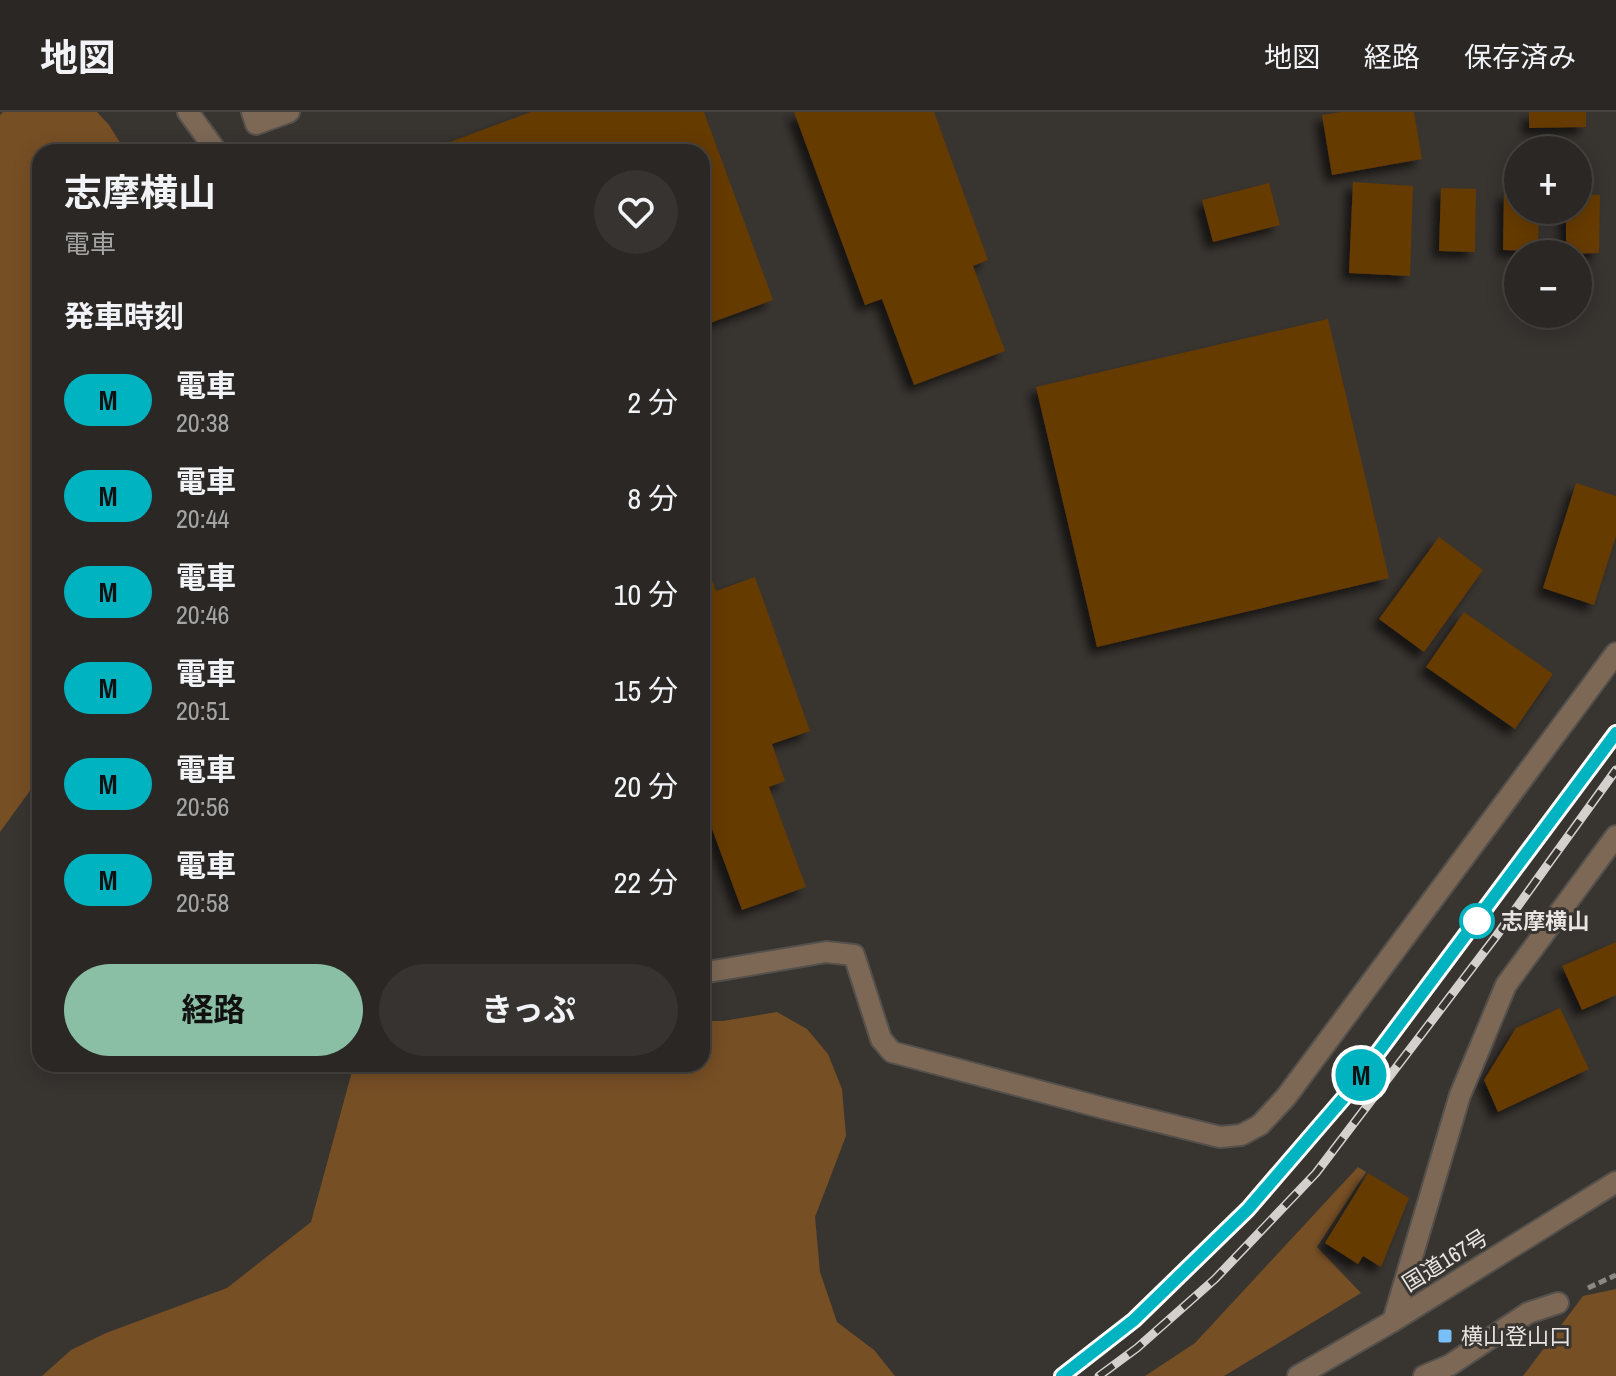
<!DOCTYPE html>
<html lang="ja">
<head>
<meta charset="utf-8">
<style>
  body { margin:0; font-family:"Archivo Narrow","Noto Sans JP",sans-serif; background:#363331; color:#f1f3f6; height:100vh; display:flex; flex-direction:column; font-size:30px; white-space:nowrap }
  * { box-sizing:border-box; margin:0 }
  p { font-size:26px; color:#a5a5a6 }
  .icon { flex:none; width:44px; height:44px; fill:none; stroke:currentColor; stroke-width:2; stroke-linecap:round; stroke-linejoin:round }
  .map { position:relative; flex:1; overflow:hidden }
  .details { position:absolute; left:32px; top:32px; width:678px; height:928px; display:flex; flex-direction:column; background:#2a2724; border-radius:24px; box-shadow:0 4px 20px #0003,0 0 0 2px #464441 }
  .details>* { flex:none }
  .badge { padding:0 16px; border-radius:26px; font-size:28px; line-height:52px }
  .controls { position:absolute; left:1504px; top:24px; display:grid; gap:16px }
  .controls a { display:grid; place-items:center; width:88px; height:88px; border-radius:50%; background:#2a2724; box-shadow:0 4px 20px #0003,0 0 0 2px #464441; font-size:40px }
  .map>.badge { position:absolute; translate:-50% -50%; box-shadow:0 0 0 4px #fff }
  h2 { padding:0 32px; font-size:30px; line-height:72px }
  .round { display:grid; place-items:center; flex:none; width:84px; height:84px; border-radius:42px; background:#363331 }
  .headline { display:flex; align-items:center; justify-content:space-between; height:136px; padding:0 32px }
  h1 { font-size:38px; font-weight:700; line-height:60px }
  .primary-button { display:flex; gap:16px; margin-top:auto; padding:16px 32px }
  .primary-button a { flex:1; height:92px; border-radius:48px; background:#8abfa5; color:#111; font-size:32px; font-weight:700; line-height:92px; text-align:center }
  .primary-button a+a { background:#363331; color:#f1f3f6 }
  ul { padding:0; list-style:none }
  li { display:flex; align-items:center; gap:24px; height:96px; padding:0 32px }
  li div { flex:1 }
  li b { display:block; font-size:30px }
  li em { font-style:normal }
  li .badge { min-width:88px; font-weight:700; text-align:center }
  header { display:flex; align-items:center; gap:48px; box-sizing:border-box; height:112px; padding:0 40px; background:#2a2724; border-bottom:2px solid #464441 }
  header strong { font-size:38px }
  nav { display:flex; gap:44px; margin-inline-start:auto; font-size:28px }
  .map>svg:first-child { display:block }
  .green { fill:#774f25 }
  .building { fill:#663a01; filter:url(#shadow) }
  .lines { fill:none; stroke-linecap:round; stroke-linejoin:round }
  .service-casing { stroke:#54504c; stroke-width:24 }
  .tertiary-casing { stroke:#54504c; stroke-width:24 }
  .path { stroke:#8b8884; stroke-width:5; stroke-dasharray:8 4; stroke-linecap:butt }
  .service { stroke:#7d6855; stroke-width:20 }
  .tertiary { stroke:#7d6855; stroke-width:20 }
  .rail-casing { stroke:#d3d0cd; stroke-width:9 }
  .rail { stroke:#383430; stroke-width:6; stroke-dasharray:18; stroke-linecap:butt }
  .line-casing { stroke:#fff; stroke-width:18 }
  .line { stroke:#00b3c1; stroke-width:12 }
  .stop-dot { fill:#fff; stroke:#00b3c1; stroke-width:4 }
  .poi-dot { fill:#79bff8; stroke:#383430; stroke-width:3 }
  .labels { text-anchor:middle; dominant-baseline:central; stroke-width:6; stroke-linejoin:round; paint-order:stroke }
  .stop-label { font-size:22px; font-weight:bold; fill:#e8e5e2; stroke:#383430; text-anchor:start }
  .street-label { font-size:22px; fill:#e8e5e2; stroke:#383430 }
  .poi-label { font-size:22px; fill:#e8e5e2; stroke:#383430; text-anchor:start }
</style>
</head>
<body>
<header>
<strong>地図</strong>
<nav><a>地図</a><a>経路</a><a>保存済み</a></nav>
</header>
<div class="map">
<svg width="1616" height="1264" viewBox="0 0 1616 1264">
  <defs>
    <filter id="shadow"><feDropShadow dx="-7" dy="7" stdDeviation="4" flood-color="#0009"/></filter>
  </defs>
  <rect width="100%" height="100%" fill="#383430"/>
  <path class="green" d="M3,0H97L109,13L126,40H40V665L0,720V3Z
    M777,900L807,917L828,942L842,977L846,1024L815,1105L820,1160L837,1210L874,1238L895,1264H42L71,1238L106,1221L227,1176L311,1110L354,952H702V909H723Z
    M1358,1055L1366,1060L1317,1135L1361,1181L1224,1264H1145L1195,1231Z
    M1616,1177V1264H1523L1583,1184Z"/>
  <path class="building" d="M531,0H704L773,188L702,214V40H423Z
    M794,0H934L988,148L973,154L1005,239L914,273L882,187L865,193Z
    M1341,0H1414L1422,47L1332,63L1322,3Z
    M1529,0H1586V15L1529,16Z
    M1353,70L1413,74L1410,164L1349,161Z
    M1269,71L1280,113L1213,130L1202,88Z
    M1441,76L1476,77L1475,140L1439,139Z
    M1504,80H1518V98H1539L1538,139L1503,138Z
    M1578,83H1600L1599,141L1566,142V98H1578Z
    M1328,207L1389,466L1097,535L1036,275Z
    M1576,371L1616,384V424L1594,493L1543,476Z
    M1439,425L1483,458L1424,540L1379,507Z
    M702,442L716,479L755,465L810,619L772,632L785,669L769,675L806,775L742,798L705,698L702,699Z
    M1464,500L1553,562L1515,617L1426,555Z
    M1616,830V883L1582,898L1562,854Z
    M1560,896L1589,957L1498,1000L1484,968L1516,916Z
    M1368,1061L1409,1086L1381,1155L1363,1144L1358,1152L1325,1131Z"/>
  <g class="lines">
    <defs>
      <path id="service" d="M188,0L217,40
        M252,0L256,12L289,0
        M702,861L826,840L854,843L881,927L892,940L1107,997L1220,1025L1241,1023L1260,1013L1286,985L1616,541
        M1393,1209L1460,983L1506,873L1616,724
        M1424,1264L1450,1253L1528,1201L1558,1191"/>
      <path id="tertiary" d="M1298,1264L1393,1209L1616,1070"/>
    </defs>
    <use href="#service" class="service-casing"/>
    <use href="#tertiary" class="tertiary-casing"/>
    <path class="path" d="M1588,1176L1616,1163"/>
    <use href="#service" class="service"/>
    <use href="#tertiary" class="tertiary"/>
    <defs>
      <path id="rail" d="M1062,1264L1134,1208L1248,1097L1347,982L1616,621
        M1099,1264L1137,1236L1215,1167L1316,1061L1497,823L1616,658"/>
    </defs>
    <use href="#rail" class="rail-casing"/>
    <use href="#rail" class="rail"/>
  </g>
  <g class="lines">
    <defs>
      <path id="line" d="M1062,1264L1134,1208L1248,1097L1347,982L1616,621"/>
    </defs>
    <use href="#line" class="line-casing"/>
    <use href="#line" class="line"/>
  </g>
  <circle class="stop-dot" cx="1477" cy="809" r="16"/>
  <rect class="poi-dot" x="1437" y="1216" width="16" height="16" rx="4"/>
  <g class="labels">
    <g class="stop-label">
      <text x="1501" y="809">志摩横山</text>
    </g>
    <g class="street-label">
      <text transform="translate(1445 1148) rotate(-32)">国道167号</text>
    </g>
    <g class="poi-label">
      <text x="1461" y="1224">横山登山口</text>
    </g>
  </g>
</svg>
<div class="controls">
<a>+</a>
<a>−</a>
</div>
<b class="badge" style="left:1361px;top:963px;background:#00b3c1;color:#111">M</b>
<section class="details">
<div class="headline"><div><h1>志摩横山</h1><p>電車</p></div><a class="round"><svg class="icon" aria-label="heart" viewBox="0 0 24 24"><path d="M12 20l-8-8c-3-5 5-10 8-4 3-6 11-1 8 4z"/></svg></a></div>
<h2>発車時刻</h2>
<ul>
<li><span class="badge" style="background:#00b3c1;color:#111">M</span><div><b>電車</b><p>20:38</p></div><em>2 分</em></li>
<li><span class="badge" style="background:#00b3c1;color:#111">M</span><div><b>電車</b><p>20:44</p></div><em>8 分</em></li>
<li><span class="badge" style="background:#00b3c1;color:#111">M</span><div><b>電車</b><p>20:46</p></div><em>10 分</em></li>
<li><span class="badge" style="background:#00b3c1;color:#111">M</span><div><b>電車</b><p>20:51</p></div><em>15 分</em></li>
<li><span class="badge" style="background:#00b3c1;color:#111">M</span><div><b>電車</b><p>20:56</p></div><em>20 分</em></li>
<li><span class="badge" style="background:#00b3c1;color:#111">M</span><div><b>電車</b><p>20:58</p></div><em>22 分</em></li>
</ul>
<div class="primary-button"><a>経路</a><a>きっぷ</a></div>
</section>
</div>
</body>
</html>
